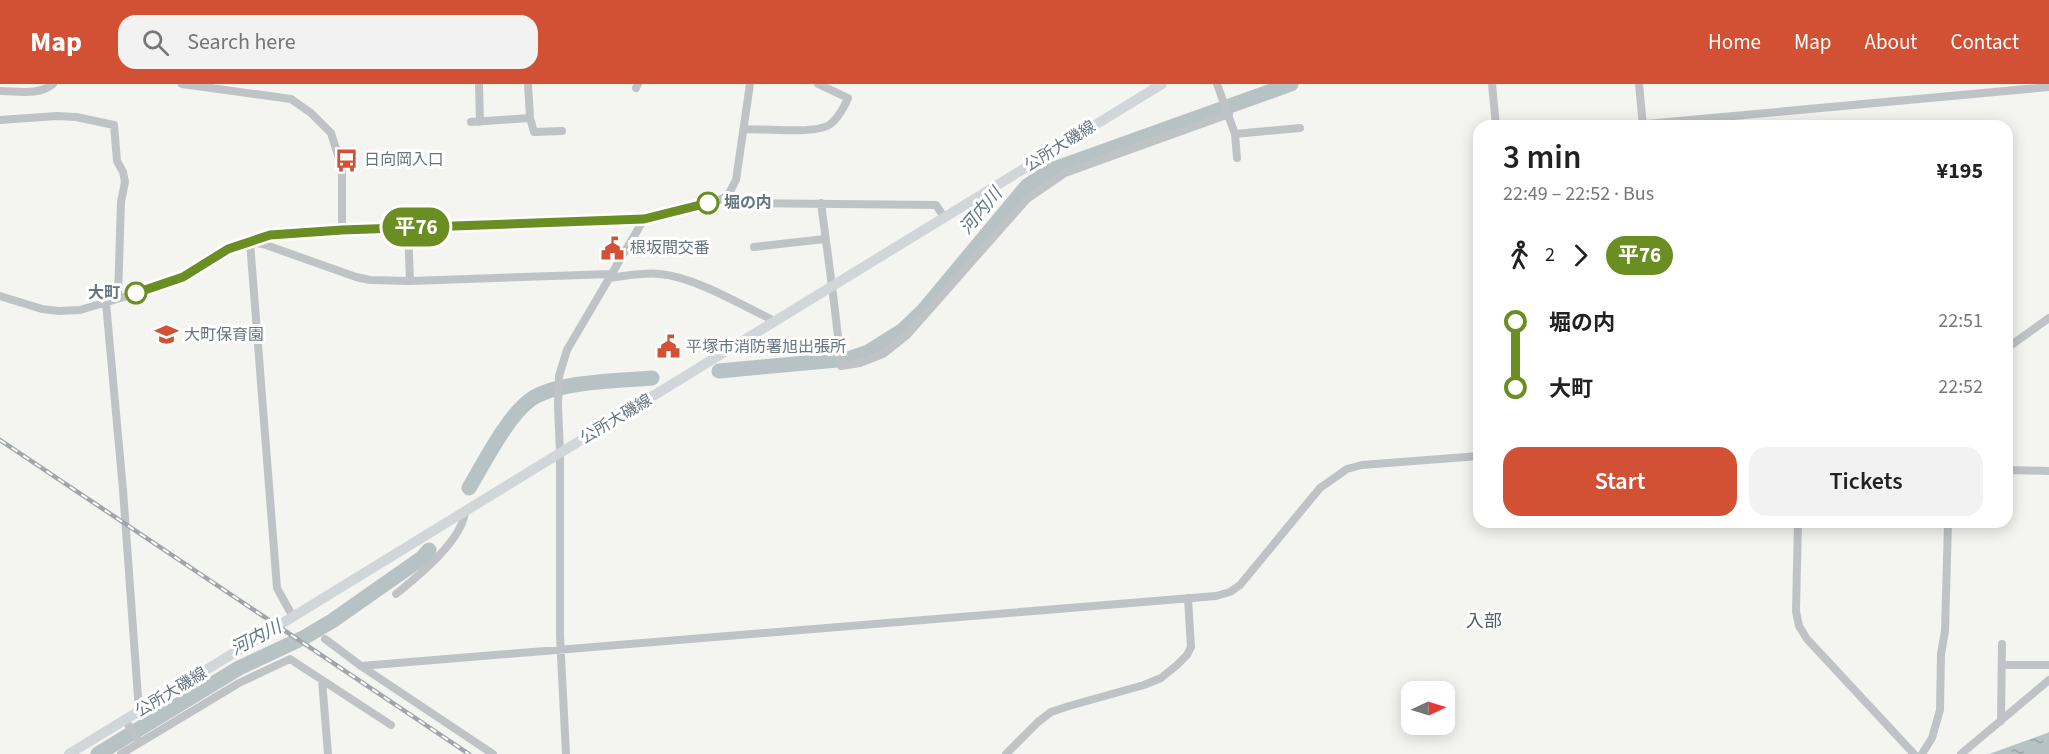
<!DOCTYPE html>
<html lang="en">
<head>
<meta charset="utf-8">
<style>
  body { margin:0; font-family:"Source Sans 3","Noto Sans JP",sans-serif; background:#f2f2f2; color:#222; height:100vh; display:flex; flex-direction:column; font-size:22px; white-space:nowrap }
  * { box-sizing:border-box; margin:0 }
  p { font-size:20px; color:#767676 }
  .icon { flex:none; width:33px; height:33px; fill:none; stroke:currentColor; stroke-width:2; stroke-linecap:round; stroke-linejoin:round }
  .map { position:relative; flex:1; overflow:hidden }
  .panel { position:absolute; left:1473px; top:36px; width:540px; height:408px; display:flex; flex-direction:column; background:#fff; border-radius:18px; box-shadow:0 3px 15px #0003 }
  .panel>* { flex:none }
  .badge { padding:0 12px; border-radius:20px; font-size:21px; line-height:39px }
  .needle { width:39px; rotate:86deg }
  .buttons { position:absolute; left:1401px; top:597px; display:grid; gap:12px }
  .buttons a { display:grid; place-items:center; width:54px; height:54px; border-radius:12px; background:#fff; box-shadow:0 3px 15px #0003; font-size:30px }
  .map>.badge { position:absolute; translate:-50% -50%; box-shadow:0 0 0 3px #fff }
  .legs { display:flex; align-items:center; gap:9px; height:66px; padding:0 30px; font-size:20px }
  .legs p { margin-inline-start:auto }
  .overview { display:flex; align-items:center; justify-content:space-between; height:102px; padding:0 30px }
  h1 { font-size:33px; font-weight:600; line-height:45px }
  .button { display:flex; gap:12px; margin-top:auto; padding:12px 30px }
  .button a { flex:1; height:69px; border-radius:18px; background:#d25033; color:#fff; font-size:24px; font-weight:600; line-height:69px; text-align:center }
  .button a+a { background:#f2f2f2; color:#222 }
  ul { padding:0 30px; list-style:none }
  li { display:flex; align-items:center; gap:21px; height:66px; font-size:22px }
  li i { display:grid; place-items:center; width:9px; height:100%; margin:0 8px; background:currentColor }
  li i::after { content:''; width:15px; height:15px; margin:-8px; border:4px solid; border-radius:50%; background:#fff }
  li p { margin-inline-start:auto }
  li:first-child i { background:linear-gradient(#0000 50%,currentColor 0) }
  li:last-child i { background:linear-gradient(currentColor 50%,#0000 0) }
  header { display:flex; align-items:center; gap:36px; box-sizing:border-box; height:84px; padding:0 30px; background:#d25033; color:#fff }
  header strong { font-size:28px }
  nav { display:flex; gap:33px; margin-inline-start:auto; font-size:21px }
  .search { width:420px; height:54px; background:#f2f2f2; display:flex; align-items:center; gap:15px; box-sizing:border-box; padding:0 21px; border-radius:18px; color:#767676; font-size:22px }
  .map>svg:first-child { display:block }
  .water { fill:url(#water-ripples) }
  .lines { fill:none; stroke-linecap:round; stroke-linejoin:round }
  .river { stroke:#b7c2c5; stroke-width:15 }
  .minor { stroke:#c0c3c6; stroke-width:8 }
  .major { stroke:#d1d6d9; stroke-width:10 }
  .rail-casing { stroke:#9fa5a9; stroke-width:4.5 }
  .rail { stroke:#fff; stroke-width:2; stroke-dasharray:7; stroke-linecap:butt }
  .line-1-casing { stroke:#fff; stroke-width:14 }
  .line-1 { stroke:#6b8e23; stroke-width:9 }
  .stop-1-dot { fill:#fff; stroke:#6b8e23; stroke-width:3 }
  .labels { text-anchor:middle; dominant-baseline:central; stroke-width:6; stroke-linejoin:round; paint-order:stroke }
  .street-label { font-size:16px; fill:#66757f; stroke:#fff }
  .poi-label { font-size:16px; fill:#66757f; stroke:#fff; text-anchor:start }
  .stop-label { font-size:16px; font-weight:bold; fill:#66757f; stroke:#fff; text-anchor:start }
  .water-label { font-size:18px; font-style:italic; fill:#62777c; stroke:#fff }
  .neighbourhood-label { font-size:18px; fill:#535e65; stroke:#fff }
</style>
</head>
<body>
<header>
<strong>Map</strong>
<div class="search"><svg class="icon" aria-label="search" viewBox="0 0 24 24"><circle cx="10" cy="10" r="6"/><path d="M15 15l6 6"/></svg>Search here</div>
<nav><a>Home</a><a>Map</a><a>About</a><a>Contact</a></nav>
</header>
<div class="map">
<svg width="2049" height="670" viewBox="0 0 2049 670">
  <defs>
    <pattern id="water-ripples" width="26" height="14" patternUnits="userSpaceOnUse" patternTransform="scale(1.5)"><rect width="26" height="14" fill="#b7c2c5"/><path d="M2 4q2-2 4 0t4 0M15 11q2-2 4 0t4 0" fill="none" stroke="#99a2a5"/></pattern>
  </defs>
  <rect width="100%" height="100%" fill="#f4f4f1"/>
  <path class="water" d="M2049,648V670H1989L2047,649Z"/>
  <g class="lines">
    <path class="river" d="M719,287L848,275L868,268L903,246L923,227L1027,102L1051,86L1291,0
      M469,404C484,379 507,333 530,316C556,297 619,297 652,294
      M98,670L239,584L305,553L332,537L422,474L429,466"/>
    <path class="minor" d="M182,0L291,15L311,29L331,49L342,84V146
      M479,0L480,38
      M528,0L530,34L534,48L562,47
      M1217,0L1235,50L1237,74
      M1492,0L1496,42
      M1639,0L1643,42
      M636,4L638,0
      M0,7C17,7 39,12 53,0
      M0,36L57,32L76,33L114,41L117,77L123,88L125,98L121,118L118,214
      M471,38L530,34
      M1624,42L2049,3
      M744,45C763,45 815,50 829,41C837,36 845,22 848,14L818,0
      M1235,50L1300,44
      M724,114L740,119L936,121L944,133
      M821,119C828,173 836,227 841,282L860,279L883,270L907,251L1027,115L1065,89L1229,30
      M408,144L410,197
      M754,163L825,155
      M609,194C626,192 643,188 660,190C695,193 743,222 775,237
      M0,212L42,225L59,227L80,226L161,202L183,193L228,165L270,151L342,146L644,135C661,131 714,122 726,112C731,108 733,101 736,96L750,0
      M106,219L123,406L139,627
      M2007,264L2049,234
      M2007,386L2049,387
      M1798,438L1796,527L1799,542L1807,555L1914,670
      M396,510C418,492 463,456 465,427
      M293,533L277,504L250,158L263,160L356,193L370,196L410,197L611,190
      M325,555L361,582L493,670
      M2002,581H2049
      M361,582L1216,512L1230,508L1240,501L1320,404L1347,385L1362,381L1479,372
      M322,596L328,670
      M125,636L139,657
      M2001,637L2002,560
      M121,670L239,599L290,575L391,641
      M566,670L560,552V369L558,322L559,292L567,266L644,135
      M1006,670L1038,638L1051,628L1069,622L1144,601L1161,594L1177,581L1187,571L1191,563L1188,514
      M1922,670L1932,654L1940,626L1941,570L1945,547L1948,438
      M1961,670L2049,596"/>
    <path class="major" d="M69,670L1162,0"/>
    <defs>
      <path id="rail" d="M0,356L469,670"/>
    </defs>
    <use href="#rail" class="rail-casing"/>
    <use href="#rail" class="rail"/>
  </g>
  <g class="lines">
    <defs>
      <path id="line-1" d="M136,209L183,193L228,165L270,151L342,146L644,135L708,119"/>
    </defs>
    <use href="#line-1" class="line-1-casing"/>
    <use href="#line-1" class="line-1"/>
  </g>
  <defs>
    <symbol id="bus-bare" viewBox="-9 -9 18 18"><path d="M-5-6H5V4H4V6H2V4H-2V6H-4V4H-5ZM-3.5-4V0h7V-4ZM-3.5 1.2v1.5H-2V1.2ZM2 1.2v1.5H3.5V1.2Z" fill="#d25033" stroke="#fff" stroke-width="2.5" paint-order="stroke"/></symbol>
    <symbol id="civic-bare" viewBox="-9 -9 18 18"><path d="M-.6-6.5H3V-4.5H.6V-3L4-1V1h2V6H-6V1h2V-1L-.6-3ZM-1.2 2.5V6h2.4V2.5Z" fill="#d25033" stroke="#fff" stroke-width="2.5" paint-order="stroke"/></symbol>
    <symbol id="school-bare" viewBox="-9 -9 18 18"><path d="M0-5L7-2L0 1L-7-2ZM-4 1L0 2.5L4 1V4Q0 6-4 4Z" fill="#d25033" stroke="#fff" stroke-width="2.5" paint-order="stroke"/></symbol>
  </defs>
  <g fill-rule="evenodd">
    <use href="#bus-bare" x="330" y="60" width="33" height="33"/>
    <use href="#civic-bare" x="596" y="148" width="33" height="33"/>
    <use href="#school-bare" x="150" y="234" width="33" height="33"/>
    <use href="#civic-bare" x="652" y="246" width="33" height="33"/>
  </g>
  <g class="stop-1-dot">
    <circle cx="708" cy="119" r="10"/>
    <circle cx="136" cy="209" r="10"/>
  </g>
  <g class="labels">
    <g class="street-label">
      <text transform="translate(1060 62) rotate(-32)">公所大磯線</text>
      <text transform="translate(616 335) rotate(-31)">公所大磯線</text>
      <text transform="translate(171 608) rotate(-31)">公所大磯線</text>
    </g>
    <g class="poi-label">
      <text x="364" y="76">日向岡入口</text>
      <text x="630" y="164">根坂間交番</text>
      <text x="184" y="251">大町保育園</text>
      <text x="686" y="263">平塚市消防署旭出張所</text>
    </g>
    <g class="stop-label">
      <text x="724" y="119">堀の内</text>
      <text x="120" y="209" text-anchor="end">大町</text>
    </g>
    <g class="water-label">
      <text transform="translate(981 127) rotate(-50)">河内川</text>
      <text transform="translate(256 554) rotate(-27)">河内川</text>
    </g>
    <g class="neighbourhood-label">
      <text x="1484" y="537">入部</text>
    </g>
  </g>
</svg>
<div class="buttons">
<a><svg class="needle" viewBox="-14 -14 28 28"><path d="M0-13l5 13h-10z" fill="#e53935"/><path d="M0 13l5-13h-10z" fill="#767676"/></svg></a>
</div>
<b class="badge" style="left:416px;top:143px;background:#6b8e23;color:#fff">平76</b>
<section class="panel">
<div class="overview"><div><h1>3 min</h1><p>22:49 – 22:52 · Bus</p></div><b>¥195</b></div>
<div class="legs"><svg class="icon" aria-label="walk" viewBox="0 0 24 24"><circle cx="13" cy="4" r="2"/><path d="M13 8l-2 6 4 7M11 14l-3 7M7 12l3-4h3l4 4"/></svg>2<svg class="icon" aria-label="forward" viewBox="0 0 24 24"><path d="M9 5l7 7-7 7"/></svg><b class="badge" style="background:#6b8e23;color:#fff">平76</b></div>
<ul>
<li><i style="color:#6b8e23"></i><b>堀の内</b><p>22:51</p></li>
<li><i style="color:#6b8e23"></i><b>大町</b><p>22:52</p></li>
</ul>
<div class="button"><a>Start</a><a>Tickets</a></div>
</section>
</div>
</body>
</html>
